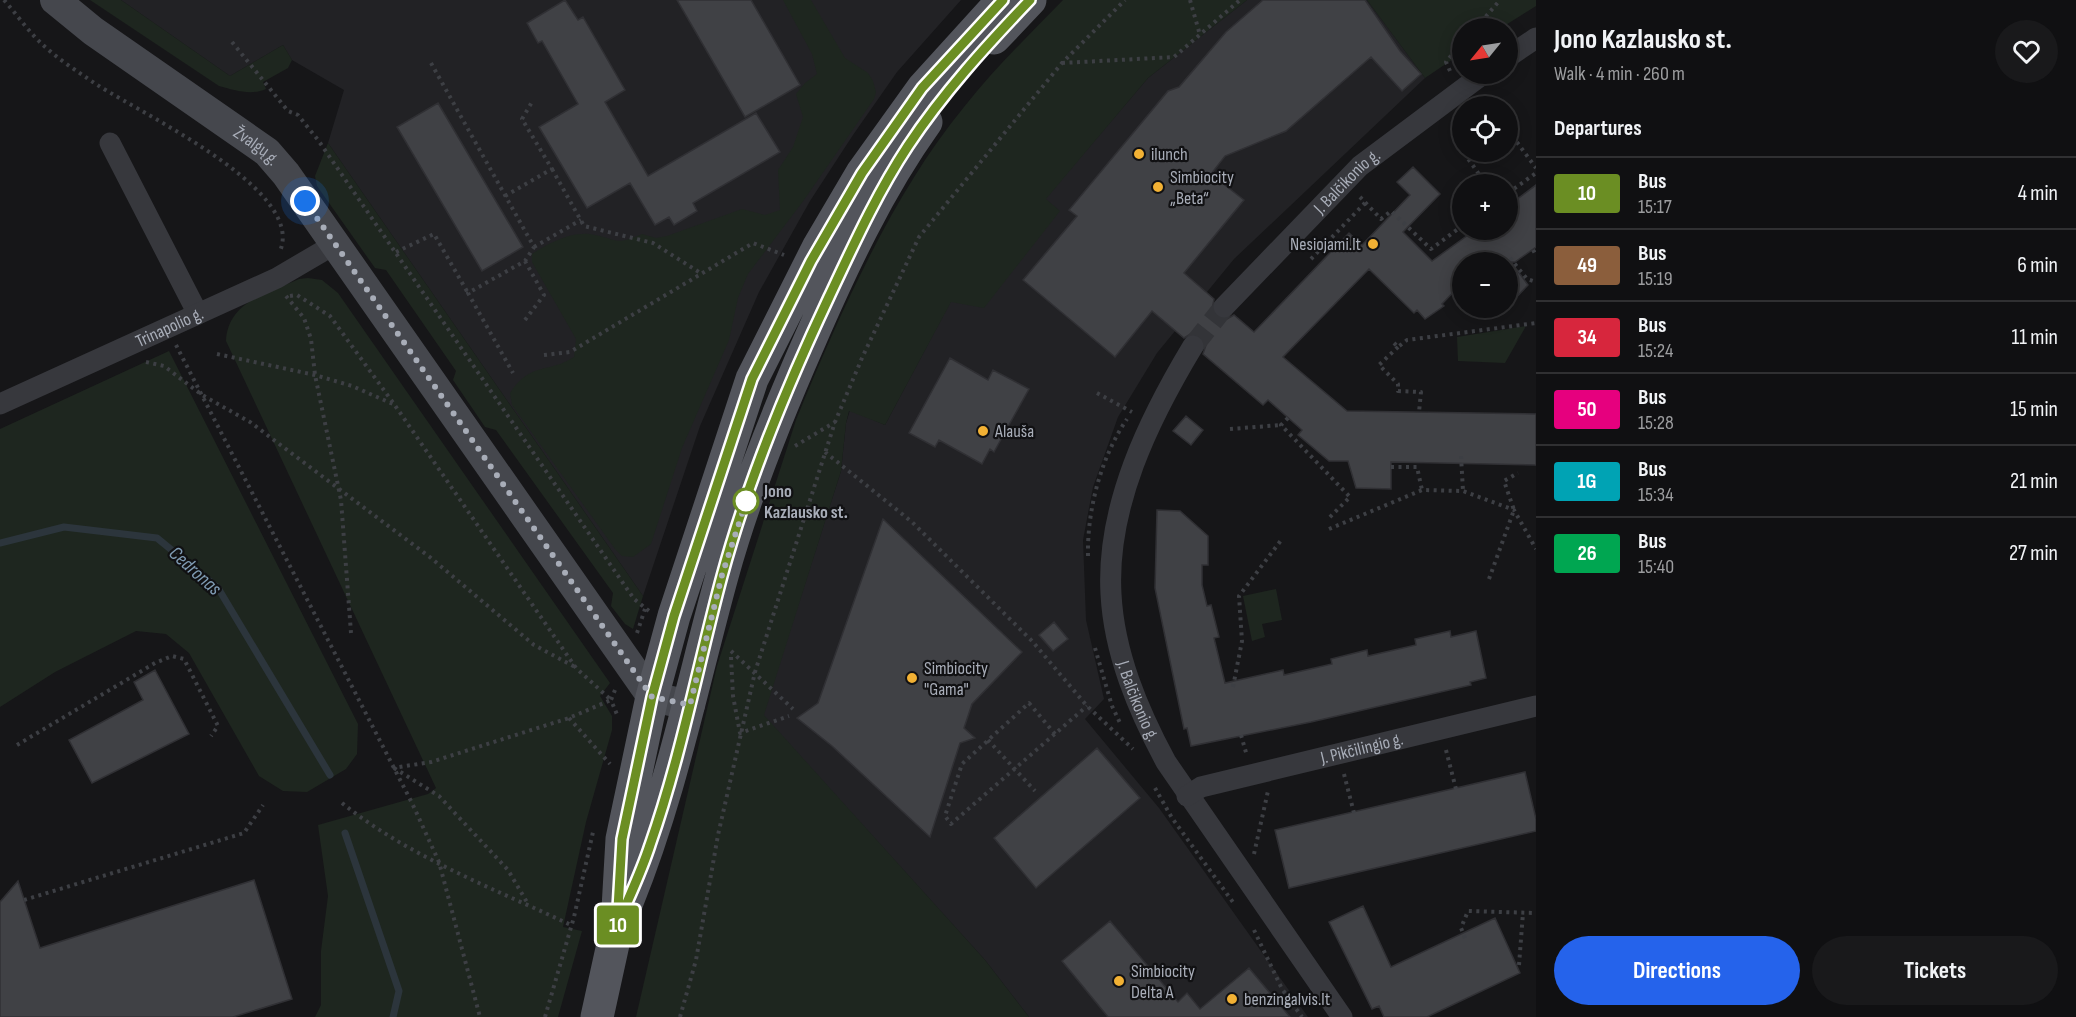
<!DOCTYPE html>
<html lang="en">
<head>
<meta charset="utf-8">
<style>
  body { margin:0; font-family:"Sofia Sans Condensed",sans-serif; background:#19191b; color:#f1f3f6; height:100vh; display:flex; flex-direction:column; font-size:22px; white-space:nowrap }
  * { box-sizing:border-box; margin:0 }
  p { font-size:20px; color:#9c9d9f }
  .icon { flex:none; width:33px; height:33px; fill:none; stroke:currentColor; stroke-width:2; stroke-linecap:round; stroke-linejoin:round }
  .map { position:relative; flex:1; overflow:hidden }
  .details { display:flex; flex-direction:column; background:#101012; width:540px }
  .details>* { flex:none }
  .badge { padding:0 12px; border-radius:4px; font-size:21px; line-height:39px }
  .needle { width:39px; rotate:240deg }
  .tools { position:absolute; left:1452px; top:18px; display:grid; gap:12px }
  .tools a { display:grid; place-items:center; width:66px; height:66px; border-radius:50%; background:#101012; box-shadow:0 3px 15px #0003,0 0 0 2px #303032; font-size:30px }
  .you { position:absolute; width:30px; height:30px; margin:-15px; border:4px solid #fff; border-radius:50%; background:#1a73e8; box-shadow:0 0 0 9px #1a73e833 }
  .map>.badge { position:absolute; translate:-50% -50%; box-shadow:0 0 0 3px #fff }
  h2 { padding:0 18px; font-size:22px; line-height:54px }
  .round { display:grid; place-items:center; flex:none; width:63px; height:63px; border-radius:32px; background:#19191b }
  .headline { display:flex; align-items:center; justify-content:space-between; height:102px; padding:0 18px }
  h1 { font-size:28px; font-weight:700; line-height:45px }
  .primary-button { display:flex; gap:12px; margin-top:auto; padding:12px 18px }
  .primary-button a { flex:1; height:69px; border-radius:36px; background:#2563eb; color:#fff; font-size:24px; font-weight:700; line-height:69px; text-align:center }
  .primary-button a+a { background:#19191b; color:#f1f3f6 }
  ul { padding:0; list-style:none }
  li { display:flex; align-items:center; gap:18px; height:72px; padding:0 18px; border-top:2px solid #303032 }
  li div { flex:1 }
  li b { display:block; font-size:22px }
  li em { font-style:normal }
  li .badge { min-width:66px; font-weight:700; text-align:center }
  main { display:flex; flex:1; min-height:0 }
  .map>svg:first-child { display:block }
  .built { fill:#222225 }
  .green { fill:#1e261f }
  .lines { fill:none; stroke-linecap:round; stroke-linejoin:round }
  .stream { stroke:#2c353c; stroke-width:7 }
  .building { fill:#404145; stroke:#303034; stroke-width:1.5 }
  .street-tunnel { stroke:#333438; stroke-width:21; stroke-dasharray:21 10; stroke-linecap:butt }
  .path { stroke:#3d3f44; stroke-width:4; stroke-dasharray:3 4.5; stroke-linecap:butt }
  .street { stroke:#37383d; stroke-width:21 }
  .secondary { stroke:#45474d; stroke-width:30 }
  .primary { stroke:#53555c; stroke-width:33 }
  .line-casing { stroke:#fff; stroke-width:14 }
  .line { stroke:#6b8e23; stroke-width:9 }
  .walk { stroke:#a8adb8; stroke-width:6; stroke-dasharray:0 10.8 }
  .poi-dot { fill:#f2b134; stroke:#111113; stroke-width:2 }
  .stop-dot { fill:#fff; stroke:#6b8e23; stroke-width:3 }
  .labels { text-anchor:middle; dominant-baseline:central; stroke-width:4.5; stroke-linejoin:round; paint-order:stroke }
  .street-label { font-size:18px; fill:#a8adb8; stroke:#111113 }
  .poi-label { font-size:18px; fill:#a8adb8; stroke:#111113; text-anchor:start }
  .stop-label { font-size:18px; font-weight:bold; fill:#a8adb8; stroke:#111113; text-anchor:start }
  .water-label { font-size:20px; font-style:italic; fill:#7f9bb3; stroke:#111113 }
</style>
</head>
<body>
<main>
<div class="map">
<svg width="1536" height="1017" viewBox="0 0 1536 1017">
  <rect width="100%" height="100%" fill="#161618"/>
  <path class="built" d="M121,0H961L897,72L853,135L810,201L759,292L700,426L643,596L328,143L344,90L292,60L283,45L230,76Z
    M1247,0H1367L1425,78L1234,259L1157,353L1118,417L1093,487L1083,540L1086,620L1104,699L1085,719L1159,808L1308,1017H1029L985,960L763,715L841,471L846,423L850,410L885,425L951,301L1059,211L1045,199L1148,78Z"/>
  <path class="green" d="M90,0H121L230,76L283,45L292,60L288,68L263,82L266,89C251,96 234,90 219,86Z
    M783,0H811L845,58L868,73L873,81L876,92L874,99L804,200L748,274L738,298L729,340L682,448L651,544L633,557L622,556L615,549L512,405L510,393C531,361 548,374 574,357L576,339L532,262V254C547,244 570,232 589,234C618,238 612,247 642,234L656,238L667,236L742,209L765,215L780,210L778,170L793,147L803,117L796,94L805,83L817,74L812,54Z
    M1063,0H1247L1148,78L1046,199L1060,211L984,308L951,302L885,425L849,411L846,423L841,471L764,715L985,960L1029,1017H636L717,666L796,420C838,317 893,193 964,107C994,69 1029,35 1063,0Z
    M1367,0H1536V6L1501,28H1462V53L1425,78Z
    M328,143L643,596L633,629L625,624L611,606L613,593L496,430L485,427L453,380L456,371L386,270L375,268L317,186L315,176Z
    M308,278L322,280L338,293L610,683L600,696L612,716V730L586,822L563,927L582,931L558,1017H315L321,1005V951L328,896L318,825L428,794L436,788L226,341C228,301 268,293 299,279Z
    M1526,326L1505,363L1458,361L1457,337Z
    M169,351L358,724L357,754L346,769L307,792L283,791L259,776L189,653L166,634L136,631L55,672L0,707V429Z
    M1276,589L1282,620L1262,624L1265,637L1252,641L1243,596Z"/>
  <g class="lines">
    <path class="stream" d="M0,543L64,527L157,538L218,588L330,775
      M345,833L399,991L393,1017"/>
  </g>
  <path class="building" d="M565,0L578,20L583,17L625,90L605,102L648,176L756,113L780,152L693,203L697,211L674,225L669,217L655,225L630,183L587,208L539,127L578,104L542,41L538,43L527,23Z
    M677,0H751L800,85L745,117Z
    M1263,0H1365L1400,51L1421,74L1402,91L1371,57L1286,131L1225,156L1211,174L1244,200L1184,273L1214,299L1212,310L1216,317L1227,319L1234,315L1254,332L1349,233L1362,245L1410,195L1397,182L1413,167L1440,194L1403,232L1432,261L1475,230H1508V206L1536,185V247L1515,262H1511L1528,285L1508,306V262H1462V283L1442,304L1444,306L1425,319L1417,310L1414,313L1369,269L1283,357L1347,411L1536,414V465L1391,462V489L1356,488L1348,461H1329L1298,435L1302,430L1268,400L1263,405L1203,354L1206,345L1200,335L1192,333L1184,338L1152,311L1115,357L1023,280L1077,216L1069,210L1168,91L1179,87L1226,32Z
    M438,103L523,247L482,271L397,127Z
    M950,358L988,380L993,370L1029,389L994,452L990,449L982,464L939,440L935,447L909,433Z
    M1186,416L1203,430L1191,445L1173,431Z
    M1157,510L1180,511L1208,536V565H1202V585L1207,606L1211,605L1219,637L1214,638L1225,683L1283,670L1284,675L1332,664L1331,659L1367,650L1368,656L1416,645L1415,639L1450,631L1451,637L1476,631L1486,678L1470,682L1471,685L1311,722L1191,746L1187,728L1184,729L1155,588Z
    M883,519L1022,652L972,704L964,728L975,738L960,743L930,837L832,746L797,718L818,703Z
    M1054,622L1068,639L1053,651L1039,635Z
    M155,670L189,734L92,783L69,740L143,700L134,682Z
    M1097,748L1140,798L1036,888L994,838Z
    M1525,772L1536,819V831L1289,888L1275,830Z
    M254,880L292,999L233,1017H0V902L18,881L40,948Z
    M1363,906L1391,967L1495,918L1520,973L1427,1017H1384L1379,1006L1372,1009L1329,922Z
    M1110,921L1178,1002L1187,993L1200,1009L1249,968L1290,1017H1108L1062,961Z"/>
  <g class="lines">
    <path class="street-tunnel" d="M1193,346L1224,307"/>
    <path class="path" d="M4,0C17,15 29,32 43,45C56,57 72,68 87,78C129,109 307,187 280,251
      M1190,0L1200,35
      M1476,28L1500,0
      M232,42L288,111L298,115L318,140L634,599L649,611
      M431,63L534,247L525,261L468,293L513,373
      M1062,63L1174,57L1240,0
      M1450,71L1446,62L1462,42
      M1508,130L1536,168
      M1464,153L1486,184
      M552,169L584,226L653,243L702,274
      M1508,193L1536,173
      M505,196L552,169L522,119L532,102
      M1360,197L1381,219L1391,211L1431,249L1462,226
      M534,247L581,220
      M1533,250L1536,255
      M396,252L434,234L468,293
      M1510,258L1527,279L1536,282
      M1311,259L1365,203
      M286,296L304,318L311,339L315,375L341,500L351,633
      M290,296L297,295L330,316L394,404L576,668L611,700L569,718L431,762L393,768
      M525,320L544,295L525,261
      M1394,343L1398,347L1407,340L1536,323
      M176,345L412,803L439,862L480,1017
      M1398,347L1379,365L1398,384V391L1421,392L1419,412
      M217,354L315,375L352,386L393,404
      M544,355L570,352L753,243L784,255
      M146,362L164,366L202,395L250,422L431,558L534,645L575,667
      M1097,393L1132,412
      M1288,418L1281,425L1350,497L1329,518
      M1230,429L1281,425
      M795,446L835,422
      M825,452L912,522L1032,641L1087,706L1133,749
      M1461,456L1463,491
      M1391,467H1417L1422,490
      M1329,529L1422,490L1463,491L1514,510L1536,549
      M1088,556C1087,510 1101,457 1127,419
      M1489,579L1514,510L1504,481L1518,473
      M637,633L645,609
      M1095,648L1112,706L1121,725
      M731,651L793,709
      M731,657L733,696L740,733L789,716
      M1233,687L1242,641L1239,596L1282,539
      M615,690L611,700L618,717
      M569,718L610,764
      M1055,734L1029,703L962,764L945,816L951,824L1087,706
      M1241,735L1247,756
      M988,740L1035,791
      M17,745L155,663L172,656L184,659L218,726L211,736
      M1446,750L1457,793
      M394,768L439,796L508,870L528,904
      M1344,774L1355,817
      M1155,788L1172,818L1235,905
      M342,803C409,857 495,889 571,925
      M1254,854L1268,791
      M24,900L244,833L263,805
      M1254,930L1282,989L1302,1017
      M1465,938L1461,928L1468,911L1536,913
      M1519,965L1523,913
      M545,1017L574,917L593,832
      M680,1017L696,960L718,835L755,672L835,422L862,358L919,237L1062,63L1125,0"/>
    <g class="street">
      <path d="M1508,57L1536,38"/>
      <path d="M110,143L198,314"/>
      <path id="s1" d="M1224,307L1360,166L1483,74"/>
      <path id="s2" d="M1193,346C1149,419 1106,506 1111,594C1114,653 1138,710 1166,762L1342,1017"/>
      <path id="s3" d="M0,404L277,278L335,244"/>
      <path id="s4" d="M1187,796L1201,787L1536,706"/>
    </g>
    <path class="secondary" id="s5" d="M55,0L93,31L267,152L286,174L652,697L690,705"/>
    <path class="primary" d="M994,38L1030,0
      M627,902C670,796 692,685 722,576C744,496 776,417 809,342C842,266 878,189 926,122
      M597,1017L617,926L622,839L652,697L674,616L752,379L819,246L862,173L923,88L1003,0"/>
  </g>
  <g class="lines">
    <defs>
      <path id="line" d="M1003,0L922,88L862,173L811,261L752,379L674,616L652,697L622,839L617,926C628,899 641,873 650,845C681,757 698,665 722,576C748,480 787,386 829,297C853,246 877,193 908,146C943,93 986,46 1030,0"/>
    </defs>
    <use href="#line" class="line-casing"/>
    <use href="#line" class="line"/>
    <path class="walk" d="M305,201L652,697L690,705L722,575L748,496L746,501"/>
  </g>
  <g class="poi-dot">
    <circle cx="1139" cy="154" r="6"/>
    <circle cx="1158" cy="187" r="6"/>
    <circle cx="1373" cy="244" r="6"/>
    <circle cx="983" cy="431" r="6"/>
    <circle cx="912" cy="678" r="6"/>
    <circle cx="1119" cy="981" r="6"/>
    <circle cx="1232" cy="999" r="6"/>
  </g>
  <circle class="stop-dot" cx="746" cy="501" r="12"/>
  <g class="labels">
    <g class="street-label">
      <text stroke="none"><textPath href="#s5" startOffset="249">Žvalgų g.</textPath></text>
      <text stroke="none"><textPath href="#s1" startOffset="176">J. Balčikonio g.</textPath></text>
      <text stroke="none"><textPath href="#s3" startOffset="186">Trinapolio g.</textPath></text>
      <text stroke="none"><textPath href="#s2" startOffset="376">J. Balčikonio g.</textPath></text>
      <text stroke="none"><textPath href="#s4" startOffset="182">J. Pikčilingio g.</textPath></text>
    </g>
    <g class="poi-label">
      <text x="1151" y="154">ilunch</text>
      <text x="1170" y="177">Simbiocity<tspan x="1170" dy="21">„Beta“</tspan></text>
      <text x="1361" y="244" text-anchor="end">Nesiojami.lt</text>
      <text x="995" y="431">Alauša</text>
      <text x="924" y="668">Simbiocity<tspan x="924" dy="21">"Gama"</tspan></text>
      <text x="1131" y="971">Simbiocity<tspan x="1131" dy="21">Delta A</tspan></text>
      <text x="1244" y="999">benzingalvis.lt</text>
    </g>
    <g class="stop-label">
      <text x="764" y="491">Jono<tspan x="764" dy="21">Kazlausko st.</tspan></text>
    </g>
    <g class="water-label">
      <text transform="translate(195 571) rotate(42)">Cedronas</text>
    </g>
  </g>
</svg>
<div class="tools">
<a><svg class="needle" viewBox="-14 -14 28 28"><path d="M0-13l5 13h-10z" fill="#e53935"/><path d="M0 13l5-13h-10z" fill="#9c9d9f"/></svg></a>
<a><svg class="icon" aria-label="locate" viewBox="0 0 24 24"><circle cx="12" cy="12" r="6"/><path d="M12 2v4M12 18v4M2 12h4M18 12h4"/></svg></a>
<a>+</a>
<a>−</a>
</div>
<div class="you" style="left:305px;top:201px"></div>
<b class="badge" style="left:618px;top:925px;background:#6b8e23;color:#fff">10</b>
</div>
<section class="details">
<div class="headline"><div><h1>Jono Kazlausko st.</h1><p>Walk · 4 min · 260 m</p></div><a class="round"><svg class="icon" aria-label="heart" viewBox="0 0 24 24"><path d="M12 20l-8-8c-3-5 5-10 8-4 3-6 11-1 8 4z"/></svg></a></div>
<h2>Departures</h2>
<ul>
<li><span class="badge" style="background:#6b8e23;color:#fff">10</span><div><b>Bus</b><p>15:17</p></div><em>4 min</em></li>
<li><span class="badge" style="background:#8b5e3c;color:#fff">49</span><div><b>Bus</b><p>15:19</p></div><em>6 min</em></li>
<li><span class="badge" style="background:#d7263d;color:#fff">34</span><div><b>Bus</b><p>15:24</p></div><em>11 min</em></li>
<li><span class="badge" style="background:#e6007e;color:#fff">50</span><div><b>Bus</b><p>15:28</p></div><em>15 min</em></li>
<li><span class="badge" style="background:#00a3b4;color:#fff">1G</span><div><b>Bus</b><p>15:34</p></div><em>21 min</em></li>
<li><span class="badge" style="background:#00a651;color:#fff">26</span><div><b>Bus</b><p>15:40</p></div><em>27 min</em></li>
</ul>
<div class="primary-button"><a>Directions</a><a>Tickets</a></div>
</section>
</main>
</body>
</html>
